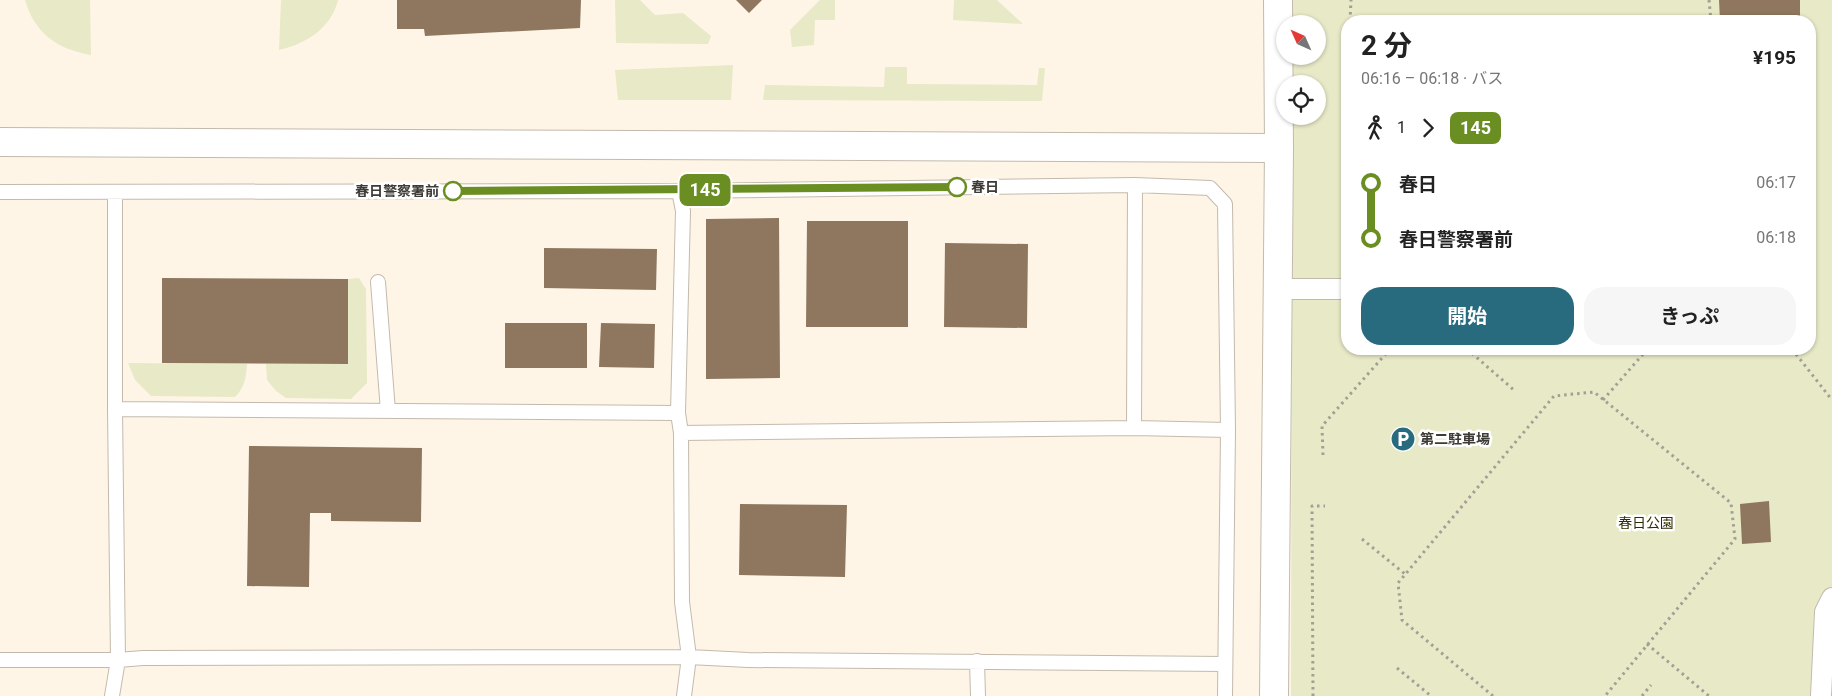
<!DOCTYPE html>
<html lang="ja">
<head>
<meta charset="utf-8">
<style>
  body { margin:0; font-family:Roboto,"Noto Sans JP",sans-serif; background:#f6f6f6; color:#222; height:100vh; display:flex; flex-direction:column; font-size:19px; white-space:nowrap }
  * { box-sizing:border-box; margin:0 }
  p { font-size:16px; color:#767676 }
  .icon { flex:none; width:28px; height:28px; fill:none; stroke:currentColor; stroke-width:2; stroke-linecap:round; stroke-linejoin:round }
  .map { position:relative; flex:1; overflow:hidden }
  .side { position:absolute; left:1341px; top:15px; width:475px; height:340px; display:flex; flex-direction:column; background:#fff; border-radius:20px; box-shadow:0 1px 4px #0004 }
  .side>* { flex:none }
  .badge { padding:0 10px; border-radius:8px; font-size:18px; line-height:32px }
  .needle { width:32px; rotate:315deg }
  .controls { position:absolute; left:1276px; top:15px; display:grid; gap:10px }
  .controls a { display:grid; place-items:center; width:50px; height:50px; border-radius:50%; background:#fff; box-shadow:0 1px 4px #0004; font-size:25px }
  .map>.badge { position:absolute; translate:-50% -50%; box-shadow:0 0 0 2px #fff }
  .legs { display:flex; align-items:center; gap:8px; height:55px; padding:0 20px; font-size:16px }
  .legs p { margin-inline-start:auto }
  .overview { display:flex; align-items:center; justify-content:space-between; height:85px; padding:0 20px }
  h1 { font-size:28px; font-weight:700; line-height:38px }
  .button { display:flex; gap:10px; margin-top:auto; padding:10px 20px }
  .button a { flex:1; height:58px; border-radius:20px; background:#296b7e; color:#fff; font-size:20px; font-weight:700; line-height:58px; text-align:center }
  .button a+a { background:#f6f6f6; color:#222 }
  ul { padding:0 20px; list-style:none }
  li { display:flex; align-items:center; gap:18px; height:55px; font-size:19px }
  li i { display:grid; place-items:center; width:8px; height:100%; margin:0 6px; background:currentColor }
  li i::after { content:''; width:12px; height:12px; margin:-6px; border:4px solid; border-radius:50%; background:#fff }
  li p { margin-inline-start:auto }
  li:first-child i { background:linear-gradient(#0000 50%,currentColor 0) }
  li:last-child i { background:linear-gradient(currentColor 50%,#0000 0) }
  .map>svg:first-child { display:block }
  .green { fill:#e7e9c7; fill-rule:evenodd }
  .building { fill:#8e775e }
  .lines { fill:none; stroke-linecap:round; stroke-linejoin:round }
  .service-casing { stroke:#c3baad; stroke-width:16 }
  .pedestrian-casing { stroke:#c3baad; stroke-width:22 }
  .tertiary-casing { stroke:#c3baad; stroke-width:30 }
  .path { stroke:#a59e95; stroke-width:3; stroke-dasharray:2.5 4; stroke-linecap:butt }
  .service { stroke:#fff; stroke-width:14 }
  .pedestrian { stroke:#fff; stroke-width:20 }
  .tertiary { stroke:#fff; stroke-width:28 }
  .line-1-casing { stroke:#fff; stroke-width:11 }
  .line-1 { stroke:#6b8e23; stroke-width:8 }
  .stop-1-dot { fill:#fff; stroke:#6b8e23; stroke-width:2.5 }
  .labels { text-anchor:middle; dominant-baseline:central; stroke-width:5; stroke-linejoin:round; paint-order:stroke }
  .stop-label { font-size:14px; font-weight:bold; fill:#3e3a35; stroke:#fff; text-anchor:start }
  .poi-label { font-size:14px; font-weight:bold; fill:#3e3a35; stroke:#fff; text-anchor:start }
  .park-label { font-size:14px; fill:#2d2e02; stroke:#fff }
</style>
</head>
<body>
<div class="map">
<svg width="1832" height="696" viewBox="0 0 1832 696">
  <rect width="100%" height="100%" fill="#fef5e7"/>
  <path class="green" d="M25,0H90L91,55C57,49 35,34 25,0Z
    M281,0H338C331,29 305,44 279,50Z
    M615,0H640L655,15L683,13L711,36L708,44L616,43Z
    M820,0H835V20H815L814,45L792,47L790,30Z
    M954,0H997L1023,24L953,20Z
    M1292,0H1832V696H1291L1292,116H1318V84H1292V56H1318V24H1292ZM1348,21H1810V349H1348Z
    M733,65L731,100H618L615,70Z
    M885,67H907V84L1037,85L1039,68H1045L1042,101L763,100L765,85L884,87Z
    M359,278L366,289L367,383L351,399L286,398L276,391L267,380L266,364H347L348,279Z
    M128,363L247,364C246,378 245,387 235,397L151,396L135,380Z"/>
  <path class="building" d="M397,0H581L580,28L425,36L424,29H397Z
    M736,0H762L749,13Z
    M1719,0H1800V21H1720Z
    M779,218L780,378L706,379V219Z
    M807,221H908V327H806Z
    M945,243L1028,244L1027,328L944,327Z
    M544,248L657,249L656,290L544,288Z
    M162,278L348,279V364L162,363Z
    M505,323H587V368H505Z
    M601,323L655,324L654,368L599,367Z
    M249,446L422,448L421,522L331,521V513H310L309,587L247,586Z
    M1769,501L1771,542L1742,544L1740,504Z
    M740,504L847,505L845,577L739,575Z"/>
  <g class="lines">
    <defs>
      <path id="service" d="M679,191L683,211L678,413L681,433L682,602L689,657L684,696
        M0,192L679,191L1135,185L1210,188L1225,204L1228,430L1225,696
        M378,282L388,411
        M115,409L678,413
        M1134,428L1135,185
        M681,433L1134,428L1228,430
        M0,660H118L143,658L689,657L748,660L1225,664
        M977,661L978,696
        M112,696L118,660L115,409V192"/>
      <path id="pedestrian" d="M1292,289H1348
        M1821,696L1825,612L1832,598"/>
      <path id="tertiary" d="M0,142L1279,148
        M1274,696L1279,148L1278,0"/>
    </defs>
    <use href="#service" class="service-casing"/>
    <use href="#pedestrian" class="pedestrian-casing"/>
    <use href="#tertiary" class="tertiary-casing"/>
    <path class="path" d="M1709,0L1711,21
      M1350,21L1351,0
      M1346,266L1348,170
      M1467,349L1515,391
      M1792,349L1832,400
      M1603,400L1644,353L1646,349
      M1323,455L1322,426L1390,349
      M1362,539L1405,574
      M1647,644L1709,696
      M1397,668L1431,696
      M1313,696L1312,506H1325
      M1493,696L1402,620L1398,583L1554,396L1594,392L1731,503L1735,539L1605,696
      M1642,696L1651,685"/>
    <use href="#service" class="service"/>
    <use href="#pedestrian" class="pedestrian"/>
    <use href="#tertiary" class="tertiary"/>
  </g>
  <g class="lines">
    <defs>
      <path id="line-1" d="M453,191L957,187"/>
    </defs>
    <use href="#line-1" class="line-1-casing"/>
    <use href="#line-1" class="line-1"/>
  </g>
  <defs>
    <symbol id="parking-disc" viewBox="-11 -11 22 22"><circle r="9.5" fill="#296b7e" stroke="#fff"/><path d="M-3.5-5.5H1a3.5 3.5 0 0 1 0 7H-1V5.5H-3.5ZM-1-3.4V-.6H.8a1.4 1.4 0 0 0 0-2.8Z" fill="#fff"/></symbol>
  </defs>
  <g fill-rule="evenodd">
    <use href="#parking-disc" x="1389" y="425" width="28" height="28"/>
  </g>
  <g class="stop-1-dot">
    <circle cx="957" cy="187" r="9"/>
    <circle cx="453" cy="191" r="9"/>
  </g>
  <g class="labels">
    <g class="stop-label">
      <text x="971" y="187">春日</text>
      <text x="439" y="191" text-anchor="end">春日警察署前</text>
    </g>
    <g class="poi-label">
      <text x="1420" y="439">第二駐車場</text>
    </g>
    <g class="park-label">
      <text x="1646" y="523">春日公園</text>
    </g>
  </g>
</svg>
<div class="controls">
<a><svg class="needle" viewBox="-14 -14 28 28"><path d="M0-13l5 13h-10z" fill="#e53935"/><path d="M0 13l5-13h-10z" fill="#767676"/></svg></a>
<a><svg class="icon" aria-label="locate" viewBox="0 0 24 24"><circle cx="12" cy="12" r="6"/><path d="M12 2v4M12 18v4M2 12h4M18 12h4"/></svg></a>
</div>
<b class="badge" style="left:705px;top:190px;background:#6b8e23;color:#fff">145</b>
<section class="side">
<div class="overview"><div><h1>2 分</h1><p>06:16 – 06:18 · バス</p></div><b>¥195</b></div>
<div class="legs"><svg class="icon" aria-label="walk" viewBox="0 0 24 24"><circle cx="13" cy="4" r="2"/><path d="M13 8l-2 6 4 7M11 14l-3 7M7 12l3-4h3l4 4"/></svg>1<svg class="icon" aria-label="forward" viewBox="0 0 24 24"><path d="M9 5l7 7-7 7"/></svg><b class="badge" style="background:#6b8e23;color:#fff">145</b></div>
<ul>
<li><i style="color:#6b8e23"></i><b>春日</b><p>06:17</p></li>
<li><i style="color:#6b8e23"></i><b>春日警察署前</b><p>06:18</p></li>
</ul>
<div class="button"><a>開始</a><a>きっぷ</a></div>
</section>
</div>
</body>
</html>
